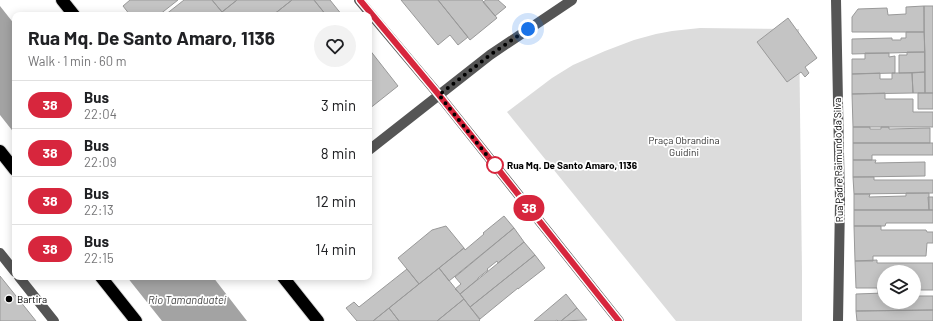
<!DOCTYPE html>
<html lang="en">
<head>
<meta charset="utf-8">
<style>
  body { margin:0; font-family:Barlow,sans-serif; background:#f2f2f2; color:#202124; height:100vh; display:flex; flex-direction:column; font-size:15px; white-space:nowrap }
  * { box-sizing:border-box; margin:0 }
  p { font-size:13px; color:#757577 }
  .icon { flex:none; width:22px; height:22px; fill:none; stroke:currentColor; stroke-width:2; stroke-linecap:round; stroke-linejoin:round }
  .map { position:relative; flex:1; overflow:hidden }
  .side { position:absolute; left:12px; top:12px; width:360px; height:268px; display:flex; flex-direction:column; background:#fff; border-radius:8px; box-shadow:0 2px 10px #0003 }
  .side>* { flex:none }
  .badge { padding:0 8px; border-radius:13px; font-size:14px; line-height:26px }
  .controls { position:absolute; left:877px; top:265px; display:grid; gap:8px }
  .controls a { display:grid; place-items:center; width:44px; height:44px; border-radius:50%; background:#fff; box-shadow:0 2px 10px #0003; font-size:20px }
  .you { position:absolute; width:20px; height:20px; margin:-10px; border:3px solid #fff; border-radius:50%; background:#1a73e8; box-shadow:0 0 0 6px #1a73e833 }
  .map>.badge { position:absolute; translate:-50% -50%; box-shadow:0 0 0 2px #fff }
  .round { display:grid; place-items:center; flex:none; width:42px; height:42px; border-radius:21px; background:#f2f2f2 }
  .head { display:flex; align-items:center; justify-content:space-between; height:68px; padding:0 16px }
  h1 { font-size:19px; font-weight:700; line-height:30px }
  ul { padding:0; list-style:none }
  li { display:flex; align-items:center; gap:12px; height:48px; padding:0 16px; border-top:1px solid #e0e0e0 }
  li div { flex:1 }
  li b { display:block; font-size:15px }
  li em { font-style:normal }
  li .badge { min-width:44px; font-weight:700; text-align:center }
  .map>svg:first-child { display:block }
  .green { fill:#dcdcdc }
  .water { fill:#a3a3a3 }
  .building { fill:#c4c4c4; stroke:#999 }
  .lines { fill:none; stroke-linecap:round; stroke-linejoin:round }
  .highway-casing { stroke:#dbdbdb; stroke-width:14 }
  .minor { stroke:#555; stroke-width:10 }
  .highway { stroke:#000; stroke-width:12 }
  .line-casing { stroke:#fff; stroke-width:9 }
  .line { stroke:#d7263d; stroke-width:6 }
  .walk { stroke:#000; stroke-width:4; stroke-dasharray:0 7.2 }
  .stop-dot { fill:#fff; stroke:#d7263d; stroke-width:2 }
  .poi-dot { fill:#000; stroke:#fff; stroke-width:1.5 }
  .labels { text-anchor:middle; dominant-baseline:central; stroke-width:3.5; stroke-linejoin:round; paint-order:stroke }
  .park-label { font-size:10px; fill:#333; stroke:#fff }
  .street-label { font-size:10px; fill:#000; stroke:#fff }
  .stop-label { font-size:10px; font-weight:bold; fill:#000; stroke:#fff; text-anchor:start }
  .poi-label { font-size:10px; fill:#000; stroke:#fff; text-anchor:start }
  .water-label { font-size:11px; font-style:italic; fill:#444; stroke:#fff }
</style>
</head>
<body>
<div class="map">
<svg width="933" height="321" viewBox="0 0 933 321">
  <rect width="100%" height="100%" fill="#fff"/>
  <path class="green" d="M700,28L799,29L802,273V321H676L507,112L552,78L573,65L605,51L634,40L656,34L672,31Z"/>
  <path class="water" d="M0,6L15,25V134L0,115Z
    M127,277H213L247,321H162Z"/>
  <path class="building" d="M130,0H178L159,15H130L123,6Z
    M184,0H212L222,12L218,15H165Z
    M212,0H237L222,12Z
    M237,0H292L273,15H224L222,12Z
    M292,0H314L326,15H273Z
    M314,0H330L342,15H326Z
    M401,0H438L468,37L458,45L450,35L438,45Z
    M438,0H482L497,18L470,40Z
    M486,0H498L506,7L495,16L483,2Z
    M924,6V32H852V17L858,9L887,8L888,15L906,14V7Z
    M924,6H933V93H925Z
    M788,18L817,58L805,67L809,73L805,77L801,72L787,82L757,42Z
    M906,32H924L925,52L852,54V39L892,38V40H901V38H906Z
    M369,49L398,86L369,109Z
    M907,52H925V72L899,73V55H907Z
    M865,53H889V57L895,56V73L852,74V59H865Z
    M925,72V93H913L912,73Z
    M880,73V79H892V73H912L913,93L852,94V74Z
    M885,93V99H913V112H933V127H853L852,94Z
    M918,93H933V109H918Z
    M853,127H870V129H881V127H889V129L930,128V143H853Z
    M853,143H933V155H872V160H853Z
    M853,160H876L875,163L925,162V176L853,177Z
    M853,177H874V180H933V193L854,194Z
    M906,193H929V210H854V194H870L869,197L906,196Z
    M928,197H933V210H929Z
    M854,210H933V223H886L885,226H854Z
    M504,216L514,228L449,281L439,268L464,248L465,250L484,234L483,233Z
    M446,226L464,248L419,284L398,258L432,230Z
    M854,226H881V230H926L927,232H933V243H927L926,256H873V261H855Z
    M514,228L524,242L498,263L497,261L487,269L488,270L478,278V279L460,294L455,289L461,284L455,277Z
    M524,242L535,255L470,307L460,294Z
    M535,255L545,268L518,289V288L480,319L470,307Z
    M877,260V263H933V290H914V272H884V293H878L877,288H856L855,261Z
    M439,268L464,299L437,321H399L389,308Z
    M407,269L419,284L373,321H357L346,308L354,302L359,307Z
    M0,276L36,321H0Z
    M884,293V302H914V296H933V310L856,311V294Z
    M566,294L577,308L561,321H558L557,320L555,321H534Z
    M464,299L480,320L479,321H437Z
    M389,308L399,321H373Z
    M577,308L587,320L561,321Z
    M933,310V321H857L856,311Z"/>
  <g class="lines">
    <defs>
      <path id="highway" d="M62,0L74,15
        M0,151L15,170
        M101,277L136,321
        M283,277L318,321"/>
    </defs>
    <use href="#highway" class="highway-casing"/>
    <path class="minor" d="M359,0L439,95L619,321
      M836,0L840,203L838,321
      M369,150L490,55L572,0
      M0,253L15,272
      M19,277L54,321"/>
    <use href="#highway" class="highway"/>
  </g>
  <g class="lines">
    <defs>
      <path id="line" d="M360,0L439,95L619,321"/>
    </defs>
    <use href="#line" class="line-casing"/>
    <use href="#line" class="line"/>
    <path class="walk" d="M495,165L497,168L439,95L490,55L528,29"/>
  </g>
  <circle class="stop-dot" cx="495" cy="165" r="8"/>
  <circle class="poi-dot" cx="9" cy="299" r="4"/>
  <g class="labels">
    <g class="park-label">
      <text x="684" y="140">Praça Obrandina<tspan x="684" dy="12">Guidini</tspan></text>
    </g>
    <g class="street-label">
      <text transform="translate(838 160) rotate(-91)">Rua Padre Raimundo da Silva</text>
    </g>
    <g class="stop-label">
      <text x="507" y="165">Rua Mq. De Santo Amaro, 1136</text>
    </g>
    <g class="poi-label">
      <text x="17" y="299">Bartira</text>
    </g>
    <g class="water-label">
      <text x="187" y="299">Rio Tamanduateí</text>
    </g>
  </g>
</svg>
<div class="controls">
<a><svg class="icon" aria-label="layers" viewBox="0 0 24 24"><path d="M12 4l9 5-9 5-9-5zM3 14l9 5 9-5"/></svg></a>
</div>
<div class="you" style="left:528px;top:29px"></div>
<b class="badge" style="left:529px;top:208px;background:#d7263d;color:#fff">38</b>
<section class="side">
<div class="head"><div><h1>Rua Mq. De Santo Amaro, 1136</h1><p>Walk · 1 min · 60 m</p></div><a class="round"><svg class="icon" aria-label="heart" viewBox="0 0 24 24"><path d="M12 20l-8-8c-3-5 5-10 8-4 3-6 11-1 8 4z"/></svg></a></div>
<ul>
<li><span class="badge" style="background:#d7263d;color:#fff">38</span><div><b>Bus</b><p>22:04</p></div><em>3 min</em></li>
<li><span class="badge" style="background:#d7263d;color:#fff">38</span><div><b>Bus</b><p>22:09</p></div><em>8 min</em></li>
<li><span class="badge" style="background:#d7263d;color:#fff">38</span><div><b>Bus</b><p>22:13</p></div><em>12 min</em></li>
<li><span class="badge" style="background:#d7263d;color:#fff">38</span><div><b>Bus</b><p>22:15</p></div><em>14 min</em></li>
</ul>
</section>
</div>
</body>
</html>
